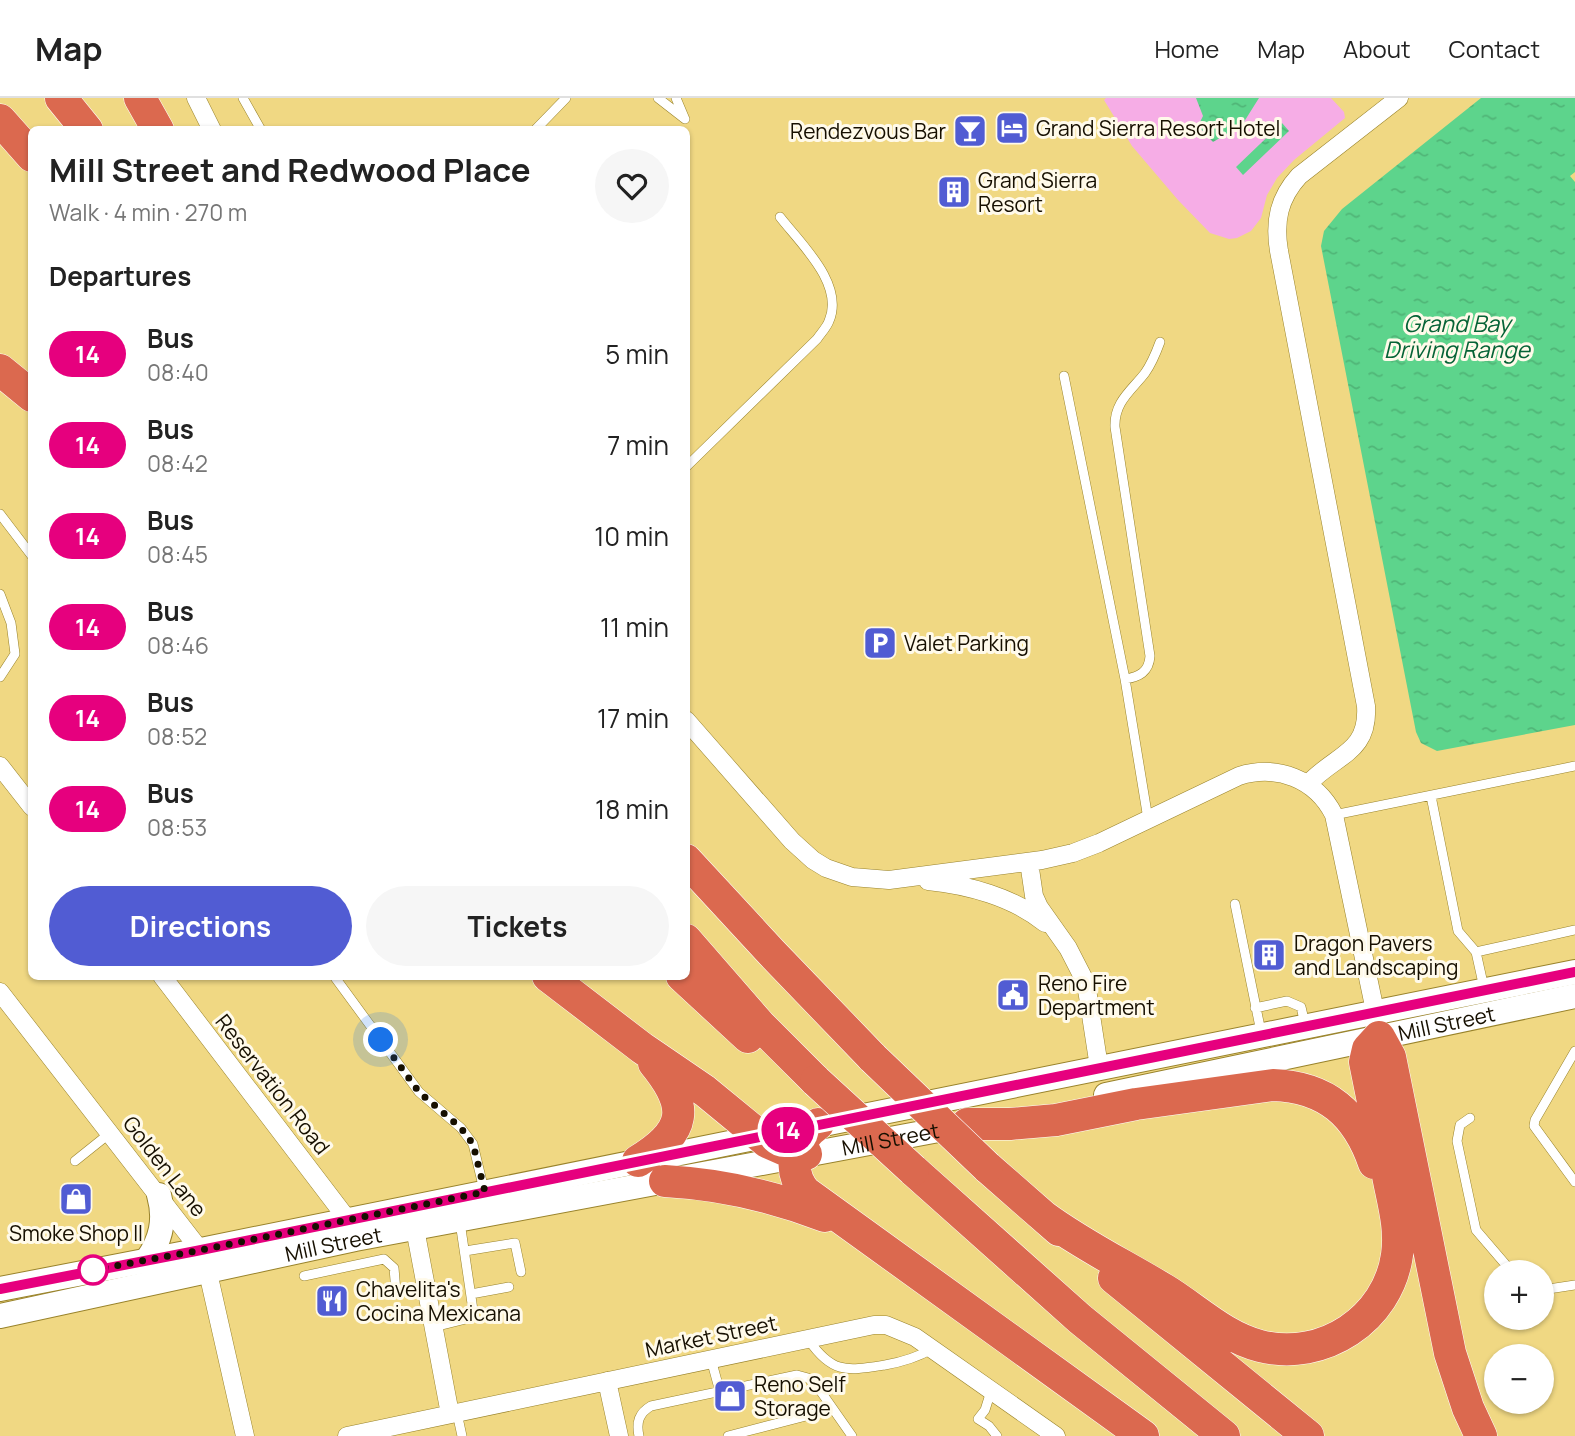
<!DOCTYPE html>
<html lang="en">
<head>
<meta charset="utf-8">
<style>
  body { margin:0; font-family:Manrope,sans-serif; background:#f6f6f6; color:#222; height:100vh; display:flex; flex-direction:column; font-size:26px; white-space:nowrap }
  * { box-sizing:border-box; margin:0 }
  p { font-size:23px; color:#767676 }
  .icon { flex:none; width:38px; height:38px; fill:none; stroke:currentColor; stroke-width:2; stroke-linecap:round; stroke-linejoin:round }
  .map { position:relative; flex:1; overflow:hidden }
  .drawer { position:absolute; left:28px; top:28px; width:662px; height:854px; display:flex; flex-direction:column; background:#fff; border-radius:10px; box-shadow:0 2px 5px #0004 }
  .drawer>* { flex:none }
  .badge { padding:0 14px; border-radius:23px; font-size:24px; line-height:46px }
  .buttons { position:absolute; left:1484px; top:1162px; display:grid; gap:14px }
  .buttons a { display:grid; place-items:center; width:70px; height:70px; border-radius:50%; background:#fff; box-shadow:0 2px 5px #0004; font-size:35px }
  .you { position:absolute; width:35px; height:35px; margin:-18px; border:5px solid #fff; border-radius:50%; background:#1a73e8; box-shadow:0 0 0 10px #1a73e833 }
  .map>.badge { position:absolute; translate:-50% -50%; box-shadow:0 0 0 4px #fff }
  h2 { padding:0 21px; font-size:26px; line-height:63px }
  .round { display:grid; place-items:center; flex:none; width:74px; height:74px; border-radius:37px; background:#f6f6f6 }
  .overview { display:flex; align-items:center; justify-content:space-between; height:119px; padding:0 21px }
  h1 { font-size:33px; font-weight:700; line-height:52px }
  .primary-button { display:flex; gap:14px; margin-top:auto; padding:14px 21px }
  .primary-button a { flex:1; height:80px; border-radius:42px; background:#515cd3; color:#fff; font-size:28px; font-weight:700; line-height:80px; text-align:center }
  .primary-button a+a { background:#f6f6f6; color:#222 }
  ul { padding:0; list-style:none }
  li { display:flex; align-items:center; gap:21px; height:91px; padding:0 21px }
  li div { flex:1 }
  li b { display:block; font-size:26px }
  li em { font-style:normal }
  li .badge { min-width:77px; font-weight:700; text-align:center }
  header { display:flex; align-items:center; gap:42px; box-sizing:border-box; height:98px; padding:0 35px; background:#fff; border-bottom:2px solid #e0e0e0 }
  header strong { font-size:33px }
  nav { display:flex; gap:38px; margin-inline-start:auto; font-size:24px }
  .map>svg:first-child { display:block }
  .green { fill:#f6ade6 }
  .water { fill:url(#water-ripples) }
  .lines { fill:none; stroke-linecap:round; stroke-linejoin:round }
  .lane-casing { stroke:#99832b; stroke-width:10 }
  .street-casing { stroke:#99832b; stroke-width:19 }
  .secondary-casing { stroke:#99832b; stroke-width:26 }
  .highway-casing { stroke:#fff; stroke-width:33 }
  .lane { stroke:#fff; stroke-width:9 }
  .street { stroke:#fff; stroke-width:18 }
  .secondary { stroke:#fff; stroke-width:24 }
  .highway { stroke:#db694f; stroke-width:32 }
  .highway-bridge-casing { stroke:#fff; stroke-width:33; stroke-linecap:butt }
  .highway-bridge { stroke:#db694f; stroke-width:32 }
  .line-casing { stroke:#fff; stroke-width:16 }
  .line { stroke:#e6007e; stroke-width:10 }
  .walk { stroke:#160f00; stroke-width:7; stroke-dasharray:0 12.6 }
  .stop-dot { fill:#fff; stroke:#e6007e; stroke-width:3.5 }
  .labels { text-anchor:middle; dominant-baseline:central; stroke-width:6; stroke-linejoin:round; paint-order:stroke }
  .poi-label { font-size:21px; fill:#160f00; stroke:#fffaea; text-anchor:start }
  .street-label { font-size:21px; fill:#160f00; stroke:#fffaea }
  .water-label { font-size:23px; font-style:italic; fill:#066336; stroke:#fffaea }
</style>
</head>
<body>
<header>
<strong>Map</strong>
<nav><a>Home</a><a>Map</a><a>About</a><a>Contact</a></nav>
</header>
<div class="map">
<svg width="1575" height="1338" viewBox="0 0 1575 1338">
  <defs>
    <pattern id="water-ripples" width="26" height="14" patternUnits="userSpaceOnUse" patternTransform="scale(1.75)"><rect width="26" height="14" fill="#5dd48c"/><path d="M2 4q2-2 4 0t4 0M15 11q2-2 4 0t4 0" fill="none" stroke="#50b577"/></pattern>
  </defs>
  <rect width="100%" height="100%" fill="#f0d883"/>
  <path class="green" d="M1106,0H1331L1344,14L1345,20L1294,62L1277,80L1267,97L1261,120L1251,133L1237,140L1229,141L1210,135L1178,102L1132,48L1104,2Z"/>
  <path class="water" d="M1196,0H1259L1242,27L1213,44L1198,28L1203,18Z
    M1481,0H1575V74L1570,78L1575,84V627L1437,653L1421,645L1416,634L1321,148L1324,133L1342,111Z
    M1282,25L1289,33L1243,77L1236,69Z"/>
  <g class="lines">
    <defs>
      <path id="lane" d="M243,0L261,32
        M658,0L685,21
        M676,0L684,19
        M535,32L566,0
        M1064,278L1125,581L1148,721
        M686,369L817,241C821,235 827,229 829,223C845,186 800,145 780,119
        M0,416L32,458
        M0,496L11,525L15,556L0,579
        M1125,581C1139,579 1149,574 1150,558L1115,329C1114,304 1131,293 1145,275C1152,265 1156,255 1160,244
        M1431,698L1458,833L1476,854L1484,890
        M1334,717L1575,668
        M1235,806L1261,934
        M1476,854L1575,832
        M334,878L419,994L461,1030L473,1046L484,1092
        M1255,910L1287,903L1301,909L1305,926
        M1575,953L1535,1022L1534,1028L1575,1084
        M1470,1020L1460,1027L1457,1043L1476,1132L1512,1174
        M75,1063L110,1035
        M465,1153L515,1145L521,1174
        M304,1178L384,1161L394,1170L396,1194
        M1542,1192L1575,1187
        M471,1196L509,1189
        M434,1229L474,1219L460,1124
        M808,1241C832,1276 846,1273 885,1267C902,1264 916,1260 932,1251
        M711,1261L720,1294
        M991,1293L985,1312L978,1321L989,1328L997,1338
        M457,1315L462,1338
        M639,1338C636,1324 639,1315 651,1308L797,1277L808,1280L817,1288L852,1338
        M728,1338L833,1311"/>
      <path id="street" d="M196,0L212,32
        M686,622L792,743L813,762L826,770L852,779L889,782L1042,762L1073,755L1099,745L1239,678C1277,666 1316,681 1334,717L1375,913
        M0,668L32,709
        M1308,686C1336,656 1369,655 1366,608L1279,153C1274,123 1279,100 1299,78L1399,0
        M1029,764L1034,798L1039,809L1068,850L1086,885L1099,969
        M928,783C968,787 1013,799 1045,825
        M162,878L348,1122
        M0,894L204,1157L245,1338
        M413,1120L450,1316
        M607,1283L619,1338
        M347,1338L874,1227H886L915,1239L1056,1338"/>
      <g id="secondary">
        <path id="s1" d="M1106,997L1575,898"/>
        <path d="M147,1162C161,1142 166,1122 159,1097"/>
        <path d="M0,1191L196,1153L1575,874"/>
        <path id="s2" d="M0,1218L355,1141L960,1028"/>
      </g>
      <path id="highway" d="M61,0L87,32
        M140,0L158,32
        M0,22L32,58
        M0,272L32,298
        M686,762L771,854L873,960
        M686,842L760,927L816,983
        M548,878L642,950L705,993L767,1044L785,1052L806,1056
        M682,878L748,939
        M818,1026C795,1042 786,1071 805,1094L1143,1338
        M967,1026H1010L1056,1022L1136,1006L1273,987C1327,989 1357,1016 1374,1065
        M638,1063C687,1033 690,1009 654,965
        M987,1069L1059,1132
        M913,1072L1080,1221L1224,1338
        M665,1083C721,1086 773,1098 825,1118
        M1043,1118C1082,1147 1124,1167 1165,1192C1196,1211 1224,1239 1260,1248C1323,1264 1388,1221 1397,1157C1401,1130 1393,1104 1388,1078C1380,1040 1373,1002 1365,964L1368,951L1379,939L1390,959L1450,1255L1468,1310L1481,1338
        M1114,1180L1308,1338"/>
    </defs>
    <use href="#lane" class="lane-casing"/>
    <use href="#street" class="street-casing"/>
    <use href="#secondary" class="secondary-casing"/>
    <use href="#highway" class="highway-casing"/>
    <use href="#lane" class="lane"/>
    <use href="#street" class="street"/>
    <use href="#secondary" class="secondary"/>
    <use href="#highway" class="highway"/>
    <defs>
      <path id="highway-bridge" d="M873,960L987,1069
        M816,983L913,1072"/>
    </defs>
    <use href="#highway-bridge" class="highway-bridge-casing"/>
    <use href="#highway-bridge" class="highway-bridge"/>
  </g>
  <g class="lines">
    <defs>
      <path id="line" d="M0,1191L196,1153L1575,874"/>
    </defs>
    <use href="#line" class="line-casing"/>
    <use href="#line" class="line"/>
    <path class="walk" d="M93,1172L196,1153L485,1094L473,1046L461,1030L419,994L381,942"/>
  </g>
  <defs>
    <symbol id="hotel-square" viewBox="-11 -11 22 22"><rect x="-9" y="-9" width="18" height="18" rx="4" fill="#515cd3" stroke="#fffaea"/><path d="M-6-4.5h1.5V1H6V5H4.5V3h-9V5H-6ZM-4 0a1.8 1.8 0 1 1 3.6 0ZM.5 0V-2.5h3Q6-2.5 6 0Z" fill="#fff"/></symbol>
    <symbol id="bar-square" viewBox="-11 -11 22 22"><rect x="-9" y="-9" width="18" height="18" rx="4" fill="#515cd3" stroke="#fffaea"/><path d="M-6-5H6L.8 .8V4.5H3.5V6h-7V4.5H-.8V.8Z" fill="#fff"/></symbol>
    <symbol id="building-square" viewBox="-11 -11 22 22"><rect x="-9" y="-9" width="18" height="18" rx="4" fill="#515cd3" stroke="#fffaea"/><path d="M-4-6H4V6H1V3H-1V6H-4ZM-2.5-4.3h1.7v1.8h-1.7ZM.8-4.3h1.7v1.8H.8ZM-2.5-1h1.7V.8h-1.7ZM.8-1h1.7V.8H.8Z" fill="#fff"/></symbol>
    <symbol id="parking-square" viewBox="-11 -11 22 22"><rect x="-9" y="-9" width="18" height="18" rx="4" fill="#515cd3" stroke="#fffaea"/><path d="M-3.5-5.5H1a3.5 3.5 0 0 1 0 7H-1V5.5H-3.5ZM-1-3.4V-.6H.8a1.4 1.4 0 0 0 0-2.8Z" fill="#fff"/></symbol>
    <symbol id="civic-square" viewBox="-11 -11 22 22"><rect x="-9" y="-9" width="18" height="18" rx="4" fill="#515cd3" stroke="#fffaea"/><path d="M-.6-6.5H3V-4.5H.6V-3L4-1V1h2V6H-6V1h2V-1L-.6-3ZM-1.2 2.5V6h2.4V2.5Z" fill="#fff"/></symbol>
    <symbol id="shop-square" viewBox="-11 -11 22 22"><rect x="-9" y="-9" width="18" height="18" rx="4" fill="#515cd3" stroke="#fffaea"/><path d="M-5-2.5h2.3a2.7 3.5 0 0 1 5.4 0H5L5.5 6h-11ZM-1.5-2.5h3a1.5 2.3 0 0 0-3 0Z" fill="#fff"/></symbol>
    <symbol id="restaurant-square" viewBox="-11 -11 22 22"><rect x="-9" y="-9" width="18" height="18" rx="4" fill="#515cd3" stroke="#fffaea"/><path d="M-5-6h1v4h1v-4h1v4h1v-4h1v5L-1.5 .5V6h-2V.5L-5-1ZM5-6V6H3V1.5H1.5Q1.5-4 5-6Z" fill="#fff"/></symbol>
  </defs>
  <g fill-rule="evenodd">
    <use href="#hotel-square" x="993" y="11" width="38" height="38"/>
    <use href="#bar-square" x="951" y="14" width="38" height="38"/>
    <use href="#building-square" x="935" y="75" width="38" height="38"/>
    <use href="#parking-square" x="861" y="526" width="38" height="38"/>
    <use href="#building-square" x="1250" y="838" width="38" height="38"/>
    <use href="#civic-square" x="994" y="878" width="38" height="38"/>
    <use href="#shop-square" x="57" y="1082" width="38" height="38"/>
    <use href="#restaurant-square" x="313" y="1184" width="38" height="38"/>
    <use href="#shop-square" x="711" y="1279" width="38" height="38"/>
  </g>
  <circle class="stop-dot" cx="93" cy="1172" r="14"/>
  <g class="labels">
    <g class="poi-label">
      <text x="1036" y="30">Grand Sierra Resort Hotel</text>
      <text x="946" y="33" text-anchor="end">Rendezvous Bar</text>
      <text x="978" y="82">Grand Sierra<tspan x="978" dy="24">Resort</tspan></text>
      <text x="904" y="545">Valet Parking</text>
      <text x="1294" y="845">Dragon Pavers<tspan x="1294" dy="24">and Landscaping</tspan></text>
      <text x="1038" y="885">Reno Fire<tspan x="1038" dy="24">Department</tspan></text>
      <text x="76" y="1135" text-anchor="middle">Smoke Shop II</text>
      <text x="356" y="1191">Chavelita's<tspan x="356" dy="24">Cocina Mexicana</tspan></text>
      <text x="754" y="1286">Reno Self<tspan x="754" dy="24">Storage</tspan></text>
    </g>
    <g class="street-label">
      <text stroke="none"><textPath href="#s1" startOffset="348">Mill Street</textPath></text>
      <text transform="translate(273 986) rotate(52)">Reservation Road</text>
      <text stroke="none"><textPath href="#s2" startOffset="908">Mill Street</textPath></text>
      <text transform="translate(165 1068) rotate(52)">Golden Lane</text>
      <text stroke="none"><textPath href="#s2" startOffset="341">Mill Street</textPath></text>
      <text transform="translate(711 1238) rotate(-12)">Market Street</text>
    </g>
    <g class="water-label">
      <text x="1457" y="225">Grand Bay<tspan x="1457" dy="26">Driving Range</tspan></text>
    </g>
  </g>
</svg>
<div class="buttons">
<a>+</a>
<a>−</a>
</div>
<div class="you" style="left:381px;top:942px"></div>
<b class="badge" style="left:788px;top:1032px;background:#e6007e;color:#fff">14</b>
<section class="drawer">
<div class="overview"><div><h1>Mill Street and Redwood Place</h1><p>Walk · 4 min · 270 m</p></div><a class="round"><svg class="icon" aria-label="heart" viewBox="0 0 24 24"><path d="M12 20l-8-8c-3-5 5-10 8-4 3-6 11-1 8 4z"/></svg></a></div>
<h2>Departures</h2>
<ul>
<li><span class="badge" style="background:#e6007e;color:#fff">14</span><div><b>Bus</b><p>08:40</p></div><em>5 min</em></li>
<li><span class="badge" style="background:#e6007e;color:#fff">14</span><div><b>Bus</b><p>08:42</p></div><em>7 min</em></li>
<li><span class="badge" style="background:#e6007e;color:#fff">14</span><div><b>Bus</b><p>08:45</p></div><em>10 min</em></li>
<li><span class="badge" style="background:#e6007e;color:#fff">14</span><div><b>Bus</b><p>08:46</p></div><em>11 min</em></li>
<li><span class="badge" style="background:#e6007e;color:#fff">14</span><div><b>Bus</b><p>08:52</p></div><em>17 min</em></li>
<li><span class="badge" style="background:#e6007e;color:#fff">14</span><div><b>Bus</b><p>08:53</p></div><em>18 min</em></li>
</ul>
<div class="primary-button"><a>Directions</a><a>Tickets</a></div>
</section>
</div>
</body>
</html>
